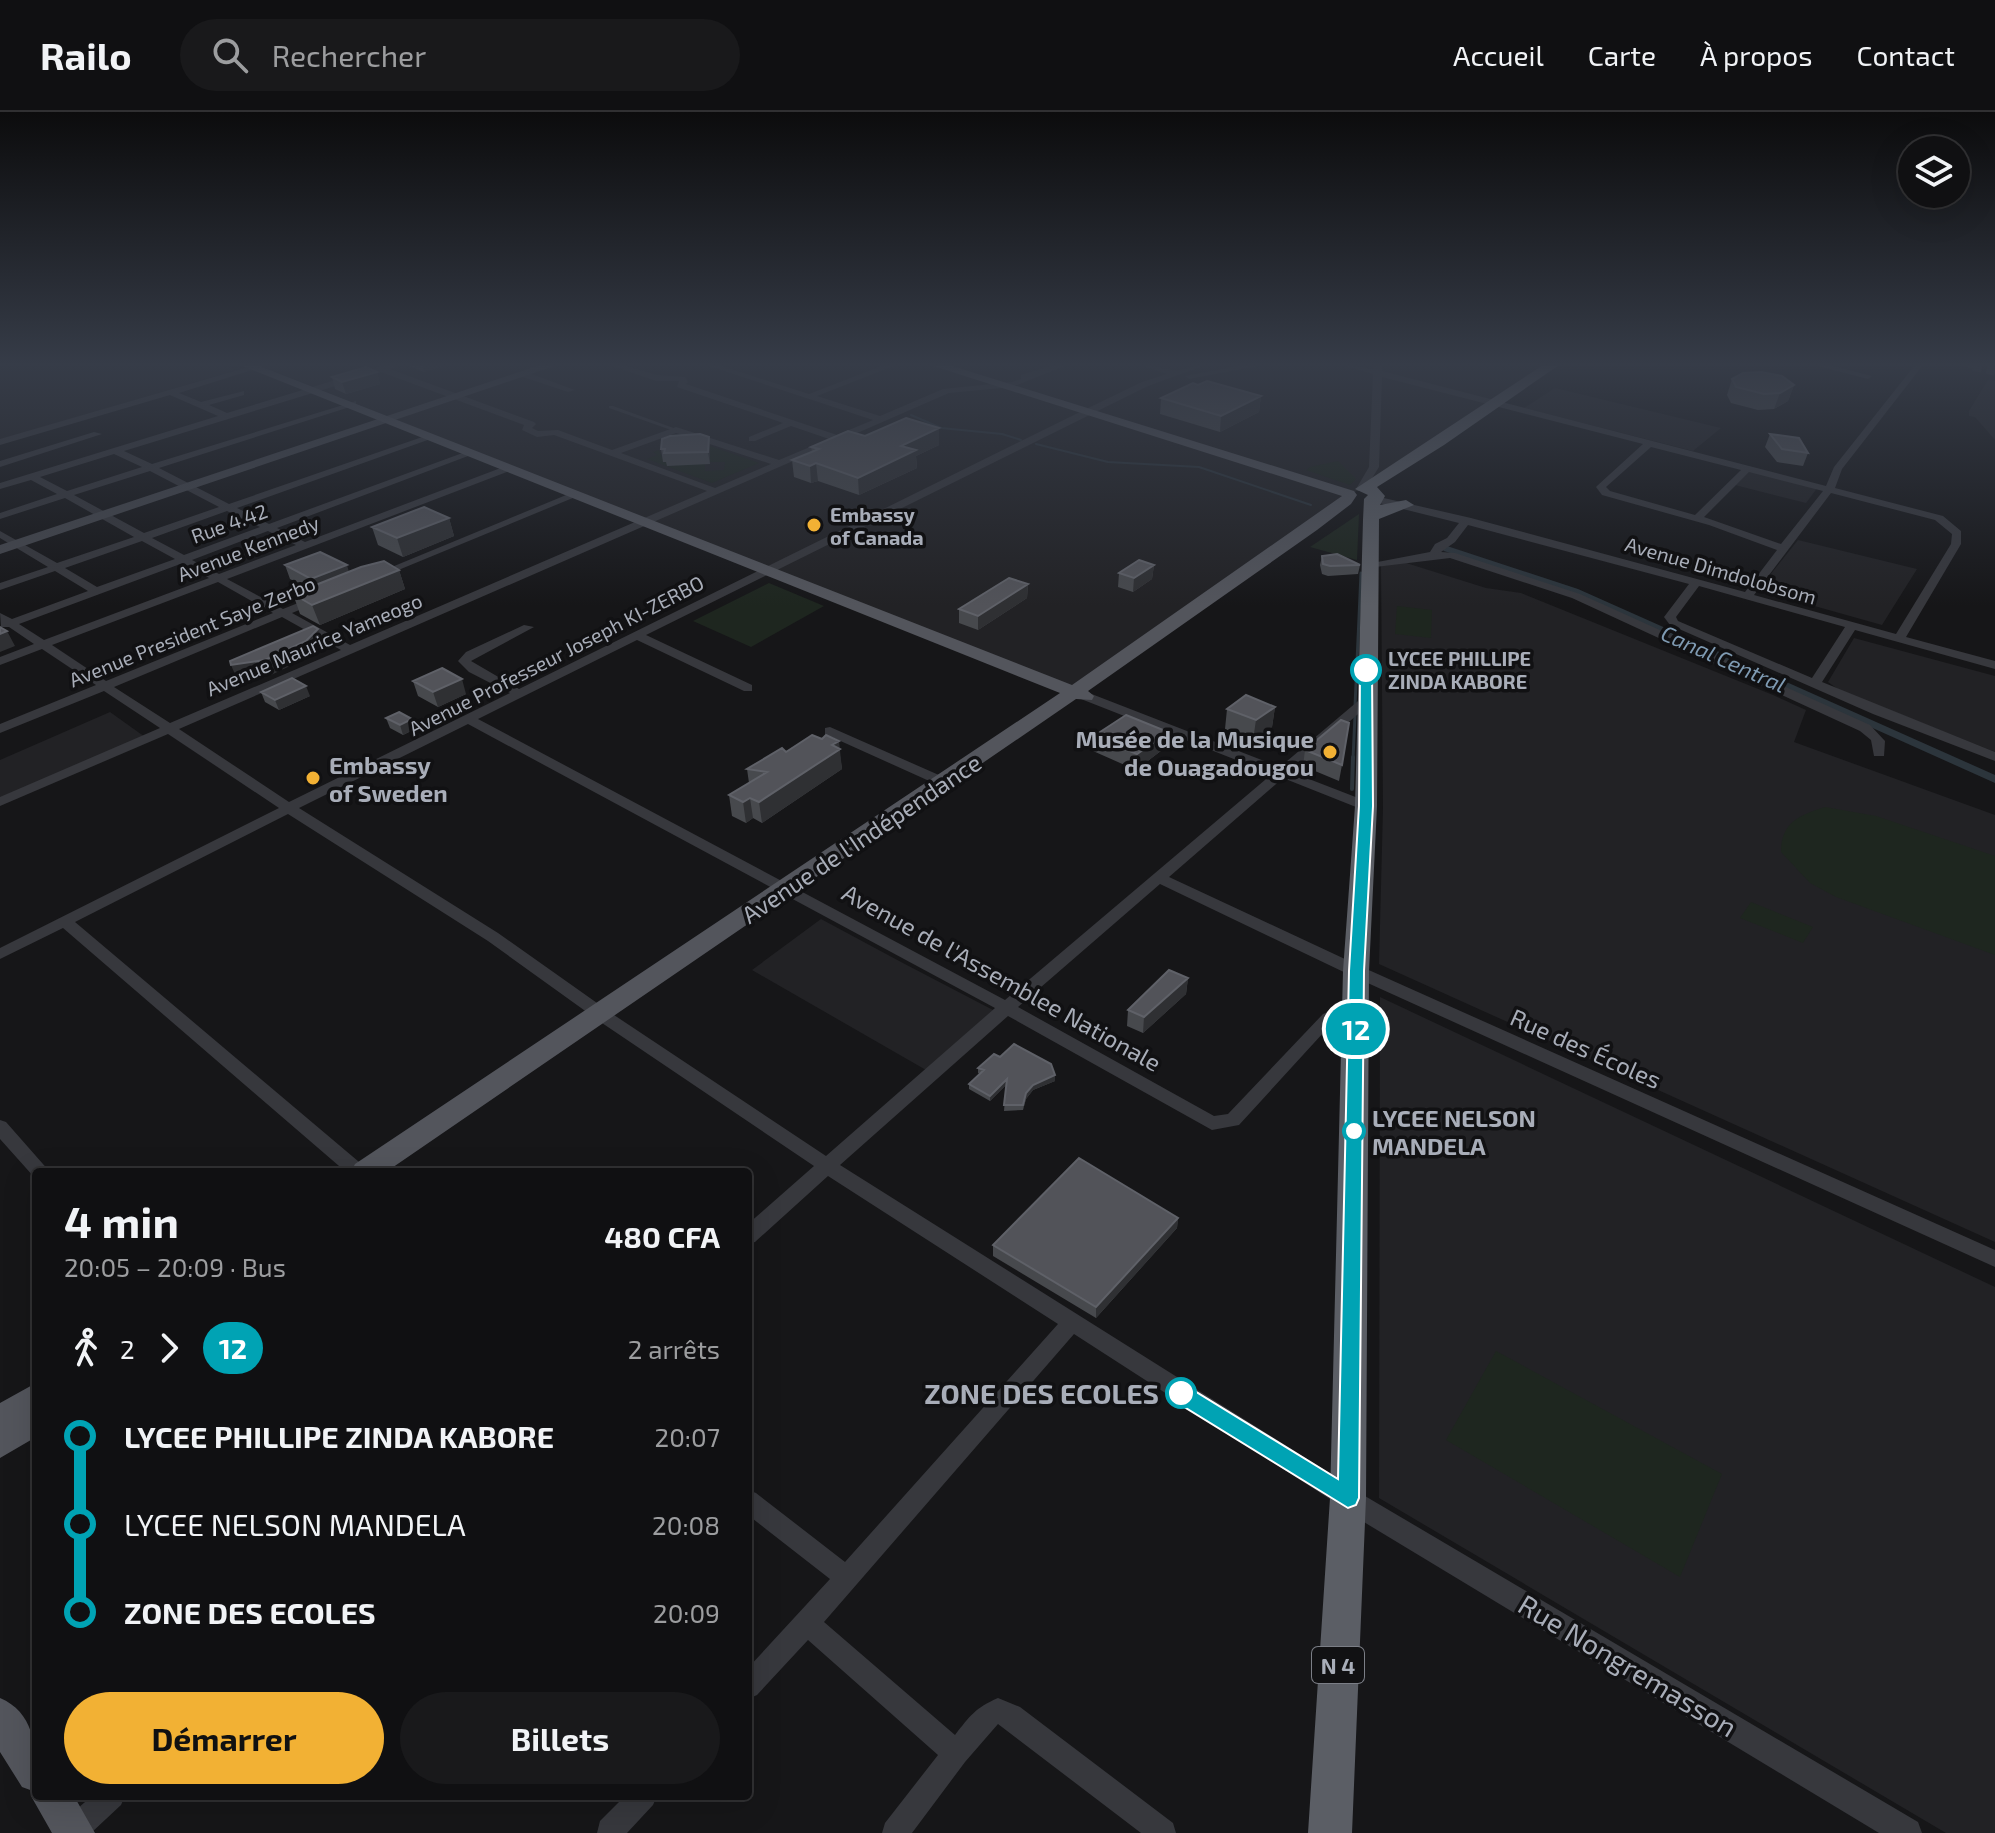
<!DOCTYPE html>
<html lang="fr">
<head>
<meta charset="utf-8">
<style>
  body { margin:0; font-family:"Exo 2",sans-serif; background:#19191b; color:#f1f3f6; height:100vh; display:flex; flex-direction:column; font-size:30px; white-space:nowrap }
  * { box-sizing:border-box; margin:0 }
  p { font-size:26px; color:#9c9d9f }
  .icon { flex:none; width:44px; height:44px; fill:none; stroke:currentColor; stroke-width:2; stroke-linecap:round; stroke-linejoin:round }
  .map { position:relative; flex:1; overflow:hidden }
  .side { position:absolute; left:32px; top:1056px; width:720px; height:632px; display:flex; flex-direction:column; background:#101012; border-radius:8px; box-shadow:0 8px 32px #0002,0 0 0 2px #303032 }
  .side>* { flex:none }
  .badge { padding:0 16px; border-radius:26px; font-size:28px; line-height:52px }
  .tools { position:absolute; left:1898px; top:24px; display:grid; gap:16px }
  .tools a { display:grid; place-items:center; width:72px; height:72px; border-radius:50%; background:#101012; box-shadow:0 8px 32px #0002,0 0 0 2px #303032; font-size:40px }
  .map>.badge { position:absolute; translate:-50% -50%; box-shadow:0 0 0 4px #fff }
  .legs { display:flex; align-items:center; gap:12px; height:88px; padding:0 32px; font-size:26px }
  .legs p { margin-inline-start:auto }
  .headline { display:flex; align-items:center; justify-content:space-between; height:136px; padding:0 32px }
  h1 { font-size:44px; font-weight:700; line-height:60px }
  .button { display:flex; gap:16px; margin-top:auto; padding:16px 32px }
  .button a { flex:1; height:92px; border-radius:48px; background:#f2b134; color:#111; font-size:32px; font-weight:700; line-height:92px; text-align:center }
  .button a+a { background:#19191b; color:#f1f3f6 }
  ul { padding:0 32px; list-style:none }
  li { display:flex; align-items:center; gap:28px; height:88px; font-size:30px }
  li i { display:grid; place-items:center; width:12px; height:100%; margin:0 10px; background:currentColor }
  li i::after { content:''; width:20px; height:20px; margin:-10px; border:6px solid; border-radius:50%; background:#101012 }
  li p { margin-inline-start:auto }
  li:first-child i { background:linear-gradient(#0000 50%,currentColor 0) }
  li:last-child i { background:linear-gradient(currentColor 50%,#0000 0) }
  header { display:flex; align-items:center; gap:48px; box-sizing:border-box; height:112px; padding:0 40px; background:#101012; border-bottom:2px solid #303032 }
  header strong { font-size:38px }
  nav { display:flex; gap:44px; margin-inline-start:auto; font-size:28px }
  .search { width:560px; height:72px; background:#19191b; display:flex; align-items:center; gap:20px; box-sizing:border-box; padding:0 28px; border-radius:44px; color:#9c9d9f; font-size:30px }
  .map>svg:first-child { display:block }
  .built { fill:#222225 }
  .green { fill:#1e261f }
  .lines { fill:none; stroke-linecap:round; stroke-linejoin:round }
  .stream-far2 { stroke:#2c353c; stroke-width:2 }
  .stream-far1 { stroke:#2c353c; stroke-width:3 }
  .stream { stroke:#2c353c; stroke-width:4 }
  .canal { fill:#2c353c; fill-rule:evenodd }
  .minor-tunnel { stroke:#333438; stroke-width:9; stroke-dasharray:9 5; stroke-linecap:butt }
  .pedestrian { fill:#37383d; fill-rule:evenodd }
  .minor { fill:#37383d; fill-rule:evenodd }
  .tertiary { fill:#37383d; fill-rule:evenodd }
  .secondary { fill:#45474d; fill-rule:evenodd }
  .primary { fill:#53555c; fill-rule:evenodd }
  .trunk { fill:#5b5e65; fill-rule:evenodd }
  .wall { fill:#47494d }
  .shaded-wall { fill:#2f3033 }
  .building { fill:#525359; stroke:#5f6168; stroke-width:2 }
  .line-1 { fill:#00a3b4; stroke:#fff; stroke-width:2 }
  .poi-dot { fill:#f2b134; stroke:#111113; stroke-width:3 }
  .stop-1-dot { fill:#fff; stroke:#00a3b4; stroke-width:4 }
  .labels { text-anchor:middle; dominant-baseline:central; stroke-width:7; stroke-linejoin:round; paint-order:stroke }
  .far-poi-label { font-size:20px; font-weight:bold; fill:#a8adb8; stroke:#111113; text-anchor:start }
  .far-street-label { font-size:20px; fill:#a8adb8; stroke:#111113 }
  .far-stop-label { font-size:20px; font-weight:bold; fill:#a8adb8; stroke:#111113; text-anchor:start }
  .far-water-label { font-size:22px; font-style:italic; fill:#7f9bb3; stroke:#111113 }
  .shield { fill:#111113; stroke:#7b7e86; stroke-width:2 }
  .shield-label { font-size:22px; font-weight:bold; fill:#a8adb8 }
  .poi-label { font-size:24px; font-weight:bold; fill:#a8adb8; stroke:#111113; text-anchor:end }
  .street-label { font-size:24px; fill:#a8adb8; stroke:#111113 }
  .stop-label { font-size:24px; font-weight:bold; fill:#a8adb8; stroke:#111113; text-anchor:start }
  .near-stop-label { font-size:28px; font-weight:bold; fill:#a8adb8; stroke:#111113; text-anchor:end }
  .near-street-label { font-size:28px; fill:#a8adb8; stroke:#111113 }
</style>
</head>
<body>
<header>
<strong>Railo</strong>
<div class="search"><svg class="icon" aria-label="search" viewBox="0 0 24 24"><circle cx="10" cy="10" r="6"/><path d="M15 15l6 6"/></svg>Rechercher</div>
<nav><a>Accueil</a><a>Carte</a><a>À propos</a><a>Contact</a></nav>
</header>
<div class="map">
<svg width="1995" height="1721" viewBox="0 0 1995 1721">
  <rect width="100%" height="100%" fill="#161618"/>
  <path class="built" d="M0,253H224L236,258L0,328Z
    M259,253H1552L1439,330L1350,383L1075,580Z
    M1988,268L1995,269V328L1975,305L1969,304V299Z
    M1555,276L1721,316L1693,339L1524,296Z
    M1751,358L1818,375L1806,391L1735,373Z
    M1798,428L1917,457L1882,513L1758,478Z
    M1403,450L1486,476L1521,481L1773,583L1806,598L1794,630L1995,703V1130L1379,852L1383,696L1381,454Z
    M1854,526L1995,564V640L1839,578L1828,570Z
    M110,600L145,625L0,687V648Z
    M821,807L901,850L993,898L926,958L752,858Z
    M1380,885L1995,1175V1721H1946L1379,1386Z"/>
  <path class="green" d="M687,326L759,351L712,371L647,347L657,343L653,340L659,338L664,350L705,352V359L724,358L725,350H710V339Z
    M1338,349L1356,367L1350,373L1306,358L1310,355Z
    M1359,402L1357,448L1310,435Z
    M769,471L824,494L751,535L693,509Z
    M1397,494L1432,498L1431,526L1395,522Z
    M1825,695L1876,704L1995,744V843L1836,785L1810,771L1781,740C1781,710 1800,703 1825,695Z
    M1751,790L1813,815L1803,831L1740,806Z
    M1496,1239L1722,1362L1680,1465L1446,1328Z"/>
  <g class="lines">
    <path class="stream-far2" d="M911,303L941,316L1002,322L1021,328
      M1036,332L1108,350L1199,355L1311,393"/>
    <path class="stream-far1" d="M1355,594L1361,461
      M1353,647L1355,603"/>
    <path class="stream" d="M1352,677L1353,645"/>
    <path class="canal" d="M1447,434L1578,477L1995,663V671L1572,481L1444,439L1442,437Z"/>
    <path class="minor-tunnel" d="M1973,254L1995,259"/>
    <path class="pedestrian" d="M609,294H613L679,318L674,319L609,296Z"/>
    <path class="minor" d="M255,253H268L179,281L201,290L244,279V283L209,293L227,301L385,253H398L390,257L534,310L536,312L532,316L538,319L558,318L612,338L676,315L779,348L829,327L791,314L755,329H749V325L783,311L677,275L679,269H656L610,253H623L657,263L685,265L688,270L686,272L837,323L873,308L706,253H718L809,282L884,253H896L817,284L880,304L943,277L1012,270L1021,267V263L1054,253H1067L1012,275L949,281L179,617L289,690L510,581L469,560L458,549L466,540L524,513L534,515L471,549L519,577L1084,298L1142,270L1167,262L1141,253C1153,253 1162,257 1174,258C1184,259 1195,253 1206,253L1148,274L646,523L752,573V579H744L637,528L478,607L1005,888L1272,662L1081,587V581H1089L1280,655L1364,584H1372V590L1291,660L1371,691L1373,694L1371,697H1361L1283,666L1169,765L1362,855L1995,1138V1155L1350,863L1160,772L1018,895L1214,1004L1228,1002L1323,902L1356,888L1364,894L1362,898L1335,910L1324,920L1239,1013L1212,1018L1008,904L840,1053L1355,1377L1358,1385L1355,1393L1347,1396L1339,1393L1074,1222L824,1510L955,1623C970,1604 975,1596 998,1586L1020,1595L1173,1711L1176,1721H1141L998,1612L965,1650L912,1721H882L885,1711L938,1643L808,1528L757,1583L748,1587V1556L830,1467L748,1403V1378L756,1381L845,1450L1058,1212L828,1064L755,1130L748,1132V1112L814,1054L602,911L488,829L288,702L75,810L365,1055L367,1060H346L63,816L0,847V836L279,696L168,622L0,694V685L160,616L104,579L0,621V612L96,573L42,537L0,553V545L34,532L9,515H1L0,501L12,507L88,479L55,459L0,478V471L48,455L0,426V419L57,451L134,425L65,386L0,407V401L57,382L31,368L0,377V371L218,304L170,283L0,333V327ZM381,260L524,313L522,318L537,325L554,323L707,379L350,533L292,501L321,489V485H313L283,497L227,467L512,358V354H506L305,430L277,416L476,341L468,339L269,412L237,396L436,325L428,323L229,392L159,356L356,293V289L152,352L124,339ZM676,321L771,352L715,376L621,341ZM114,342L142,355L67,379L40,365ZM150,359L219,395L144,421L74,383ZM227,399L260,415L184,443L152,426ZM268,419L296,433L219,462L192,448ZM142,429L175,447L97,475L65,456ZM183,451L209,466L44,528L19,512ZM218,470L273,501L106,569L52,533ZM282,505L341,538L170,611L114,575ZM468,612L995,896L826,1044L614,903L498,821L299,696Z
      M1243,253H1263L1189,267L1185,264Z
      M1343,253L1374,257V253H1382V259L1826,374L1834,355L1915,253H1923L1842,357L1835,376L1943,404L1961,419V432L1906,525L1995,549V557L1855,518L1822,570L1995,640V649L1873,602L1670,513L1664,505L1689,472L1468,413L1455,430L1441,440L1455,441L1580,482L1870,613L1885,629L1884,644H1874L1871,628L1860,619L1572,486L1450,446L1367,456V452L1430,440L1435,432L1447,426L1459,411L1371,389V385L1375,384L1471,406L1745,480L1777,438L1709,413L1602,383L1596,375L1598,373L1643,332L1382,265L1379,355L1364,379H1358L1356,377L1369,355L1373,262ZM1651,335L1741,358L1695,403L1610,379L1606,375ZM1749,360L1823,379L1781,432L1704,405ZM1831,381L1935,408L1952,422L1951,432L1896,522L1754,483ZM1699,474L1845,515L1812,566L1678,509L1676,505Z
      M1814,253H1829L1872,264L1868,267Z
      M1956,253H1976L1977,254L1973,256Z
      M520,260H526L575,278L568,280L520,264Z
      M94,320L102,322L0,355V349Z
      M571,381L580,383L379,466L370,464Z
      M830,615L957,671L959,674L952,678L947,677L825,622V616Z
      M0,1008L6,1010L50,1060H36L34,1065L0,1027Z
      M92,1684H125L121,1693L91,1721H60L63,1709Z
      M625,1684H657L653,1693L627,1721H597L600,1709Z"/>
    <path class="tertiary" d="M1348,1374L1918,1710L1922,1721H1879L1339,1395L1335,1386L1339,1377Z"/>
    <path class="secondary" d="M540,253H557L0,442V433Z"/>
    <path class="primary" d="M240,253H257L1072,573L1342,384L930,253H949L1354,379L1357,383L1351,392L1317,418L1088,579L1094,584L1092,588L1076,587L386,1060H351L355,1052L1060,581Z
      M36,1271V1325L0,1346V1291Z
      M0,1586C40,1603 36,1647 36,1684H74L95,1721H52L31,1684L33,1679L22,1675L0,1640Z"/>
    <path class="trunk" d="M1543,253H1559L1444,333L1377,375L1385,384L1380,393L1406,388L1414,393L1379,407L1377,694L1369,859L1366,1386L1352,1721H1308L1330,1386L1343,859L1355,694L1363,408L1364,387L1368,383L1355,377Z"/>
  </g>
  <path class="wall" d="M406,253H446L424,260Z
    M377,260L380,272L346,282L335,277L332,265Z
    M1732,267L1794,273L1788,289L1774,297L1758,298L1731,291L1727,283Z
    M1198,273L1261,284L1259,300L1220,320L1160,302L1161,286Z
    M939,316V333L916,344L917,356L859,383L818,369L811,371L794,365L792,348L812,340L811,335L865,324Z
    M1770,322L1808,341L1803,354L1777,350L1765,335Z
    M709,325L710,337V352L667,354L666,350H663L661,337Z
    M449,406L454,424L403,445L378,433L372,415Z
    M1322,444L1360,453L1358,462L1328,464L1322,462L1320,453Z
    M285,453L349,459L399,458L405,477L320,513L300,502L293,482L308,476L290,467Z
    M1154,453L1152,467L1133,480L1118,475L1119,461Z
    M1028,472L1027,486L978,518L959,511V497Z
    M413,569L466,582L438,595L418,584Z
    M261,580L310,584L279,598L265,590Z
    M1275,595L1272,615L1253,628L1225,617L1227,597Z
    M386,606L415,617L403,623L390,616Z
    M1094,624L1166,635L1136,658L1093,639Z
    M839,637L842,657L762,711L753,706L746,711L732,704L729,683L749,671L747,657Z
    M1305,638L1342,653L1339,669L1303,654Z
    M1188,866L1186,882L1143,921L1127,914L1128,898Z
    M978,956L1055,969L1033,978L1026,987L1023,998L1004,999L1006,973L990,989L969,977V972L980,962L978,961Z
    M1178,1106L1177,1116L1096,1206L993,1144V1133Z"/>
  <path class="shaded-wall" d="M423,253H446L424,260Z
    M377,260L380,272L346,282L342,270Z
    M1794,273L1788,289L1774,297L1780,281Z
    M1261,284L1259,300L1220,320L1221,304Z
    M939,316V333L916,344L917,356L859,383L858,366L901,334Z
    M709,325L710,337V352L708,340Z
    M816,351L818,369L811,371L810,354Z
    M449,406L454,424L403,445L397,426Z
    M347,453L351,467L316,481L311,467Z
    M1154,453L1152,467L1133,480L1134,466Z
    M399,458L405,477L320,513L312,493Z
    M1028,472L1027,486L978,518V504Z
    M318,517L324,532L311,544L271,563L237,567L231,553Z
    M7,519L15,534L0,540V522Z
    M462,567L466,582L438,595L433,580Z
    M306,574L310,584L279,598L275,588Z
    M1275,595L1272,615L1253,628L1256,608Z
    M412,607L415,617L403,623L400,613Z
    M1168,620L1166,635L1136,658L1137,642Z
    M839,629L842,657L762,711L759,690Z
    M750,686L753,706L746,711L743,690Z
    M1188,866L1186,882L1143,921L1144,905Z
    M1055,963V969L1033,978L1026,987L1023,998L1026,981L1033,973Z
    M1007,967V972L990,989V984Z
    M1178,1106L1177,1116L1096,1206V1195Z"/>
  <path class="building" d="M366,255L377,260L342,270L332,265Z
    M1761,260L1782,264L1794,273L1780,281L1764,282L1736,275L1732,267L1743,261Z
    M1207,269L1261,284L1221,304L1161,286L1193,271L1198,273Z
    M906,306L939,316L901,334L916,338L858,366L816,351L810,354L792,348L819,337L811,335L848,319L865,324Z
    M700,322L709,325L708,340L664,341L665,337H661L662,327L670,324Z
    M1770,322L1799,326L1808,341L1782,337Z
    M424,395L449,406L397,426L372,415Z
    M320,440L347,453L311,467L285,453Z
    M1337,442L1360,453L1330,454L1323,452L1322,444Z
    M1139,448L1154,453L1134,466L1119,461Z
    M384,449L399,458L312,493L293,482L361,455Z
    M1009,466L1028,472L978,504L959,497Z
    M313,514L318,517L306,529L265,548L231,553L230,549Z
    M0,515L7,519L0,522Z
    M442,556L462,567L433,580L413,569Z
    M292,566L306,574L275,588L261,580Z
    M1246,583L1275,595L1256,608L1227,597Z
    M399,600L412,607L400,613L386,606Z
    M1126,603L1168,620L1137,642L1094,624Z
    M1341,608L1349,611L1342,653L1305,638Z
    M812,623L822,627L826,623L839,629L832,633L840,637L759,690L750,686L743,690L729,683L767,660L747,657L782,636L786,640Z
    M1169,858L1188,866L1144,905L1128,898Z
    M1014,932L1051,952L1055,963L1033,973L1026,981L1023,993H1004L1007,967L990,984L969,972L984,958L978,956L994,942L1000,945Z
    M1079,1046L1178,1106L1096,1195L993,1133Z"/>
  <linearGradient id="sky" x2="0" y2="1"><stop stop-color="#0c0c0d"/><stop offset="0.51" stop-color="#363c48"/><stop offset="1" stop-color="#363c48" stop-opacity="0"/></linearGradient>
  <rect width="1995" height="494" fill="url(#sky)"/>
  <path class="line-1" d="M1366,554L1372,558L1373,694L1364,859L1359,1386L1356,1393L1348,1396L1173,1288L1170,1281L1173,1275L1181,1272L1188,1275L1338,1367L1349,859L1359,694L1360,558Z"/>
  <g class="poi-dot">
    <circle cx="814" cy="413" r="8"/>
    <circle cx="1330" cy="640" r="8"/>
    <circle cx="313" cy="666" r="8"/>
  </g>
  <g class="stop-1-dot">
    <circle cx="1366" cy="558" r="14"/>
    <circle cx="1354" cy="1019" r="10"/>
    <circle cx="1181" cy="1281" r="14"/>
  </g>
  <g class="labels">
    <g class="far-poi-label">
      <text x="830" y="402">Embassy<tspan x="830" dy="23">of Canada</tspan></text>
    </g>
    <g class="far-street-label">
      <text transform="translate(229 411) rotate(-20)">Rue 4.42</text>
      <text transform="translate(248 436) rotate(-21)">Avenue Kennedy</text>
      <text transform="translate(1721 458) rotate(16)">Avenue Dimdolobsom</text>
      <text transform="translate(192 519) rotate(-22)">Avenue President Saye Zerbo</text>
      <text transform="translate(314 532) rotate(-23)">Avenue Maurice Yameogo</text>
      <text transform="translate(556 543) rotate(-27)">Avenue Professeur Joseph KI-ZERBO</text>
    </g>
    <g class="far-stop-label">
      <text x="1388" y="546">LYCEE PHILLIPE<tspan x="1388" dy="23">ZINDA KABORE</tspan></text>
    </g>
    <g class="far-water-label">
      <text transform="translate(1724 546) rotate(24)">Canal Central</text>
    </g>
    <rect class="shield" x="1312" y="1535" width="52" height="36" rx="6"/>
    <g class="shield-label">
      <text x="1338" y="1553">N 4</text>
    </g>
    <g class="poi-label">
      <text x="1314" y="626">Musée de la Musique<tspan x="1314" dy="28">de Ouagadougou</tspan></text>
      <text x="329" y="652" text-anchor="start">Embassy<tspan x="329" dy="28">of Sweden</tspan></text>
    </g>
    <g class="street-label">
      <text transform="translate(861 726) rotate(-34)">Avenue de l'Indépendance</text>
      <text transform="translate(1002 865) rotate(29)">Avenue de l'Assemblee Nationale</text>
      <text transform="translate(1586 936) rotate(24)">Rue des Écoles</text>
    </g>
    <g class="stop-label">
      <text x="1372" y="1005">LYCEE NELSON<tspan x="1372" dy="28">MANDELA</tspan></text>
    </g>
    <g class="near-stop-label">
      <text x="1159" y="1281">ZONE DES ECOLES</text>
    </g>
    <g class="near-street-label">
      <text transform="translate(1628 1553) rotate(31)">Rue Nongremasson</text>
    </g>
  </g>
</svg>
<div class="tools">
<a><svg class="icon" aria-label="layers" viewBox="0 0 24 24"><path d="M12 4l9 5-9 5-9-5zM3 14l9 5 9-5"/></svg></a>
</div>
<b class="badge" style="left:1356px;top:917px;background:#00a3b4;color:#fff">12</b>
<section class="side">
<div class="headline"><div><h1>4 min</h1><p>20:05 – 20:09 · Bus</p></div><b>480 CFA</b></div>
<div class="legs"><svg class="icon" aria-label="walk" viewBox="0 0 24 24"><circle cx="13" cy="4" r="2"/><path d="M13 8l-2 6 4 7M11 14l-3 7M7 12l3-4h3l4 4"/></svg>2<svg class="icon" aria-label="forward" viewBox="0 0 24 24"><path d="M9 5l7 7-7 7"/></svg><b class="badge" style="background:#00a3b4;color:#fff">12</b><p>2 arrêts</p></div>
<ul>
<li><i style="color:#00a3b4"></i><b>LYCEE PHILLIPE ZINDA KABORE</b><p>20:07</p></li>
<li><i style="color:#00a3b4"></i><span>LYCEE NELSON MANDELA</span><p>20:08</p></li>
<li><i style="color:#00a3b4"></i><b>ZONE DES ECOLES</b><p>20:09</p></li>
</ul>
<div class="button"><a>Démarrer</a><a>Billets</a></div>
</section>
</div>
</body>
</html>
